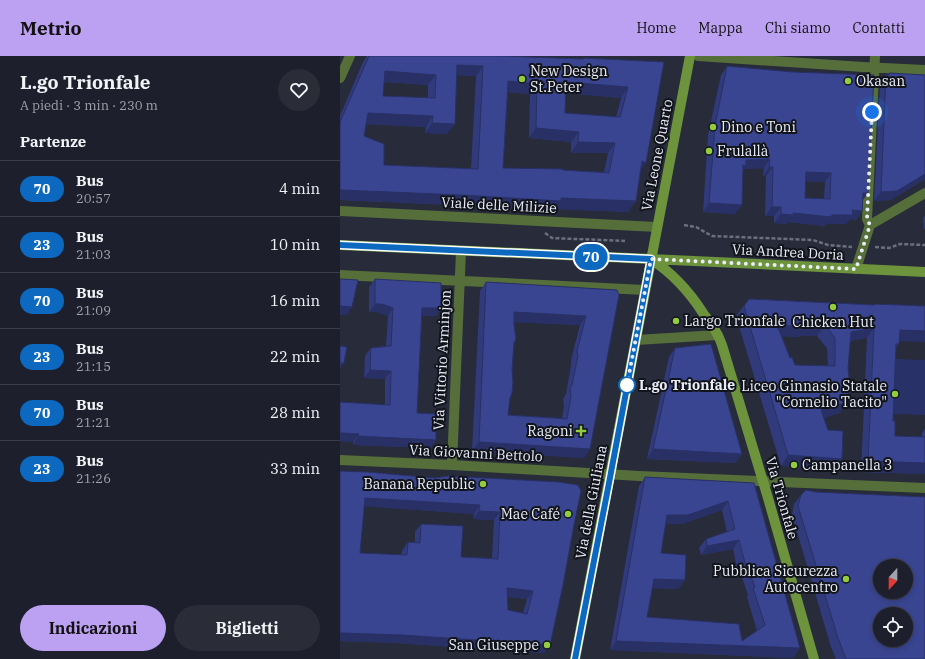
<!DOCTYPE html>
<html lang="it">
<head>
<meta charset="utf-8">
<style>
  body { margin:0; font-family:"IBM Plex Serif",serif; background:#2a2d38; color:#f1f3f6; height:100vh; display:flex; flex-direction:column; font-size:15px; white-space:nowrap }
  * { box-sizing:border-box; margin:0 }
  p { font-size:13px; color:#a0a3a9 }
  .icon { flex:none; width:22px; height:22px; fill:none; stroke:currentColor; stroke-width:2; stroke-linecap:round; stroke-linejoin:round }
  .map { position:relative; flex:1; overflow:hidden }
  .panel { display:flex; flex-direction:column; background:#1d202c; width:340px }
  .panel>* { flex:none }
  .badge { padding:0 8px; border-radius:13px; font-size:14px; line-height:26px }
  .needle { width:26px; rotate:201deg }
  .controls { position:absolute; left:533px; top:503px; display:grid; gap:8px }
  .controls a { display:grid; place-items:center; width:40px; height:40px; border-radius:50%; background:#1d202c; box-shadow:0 2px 6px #0003,0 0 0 1px #3b3e48; font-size:20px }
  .you { position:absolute; width:20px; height:20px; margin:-10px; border:3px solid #fff; border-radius:50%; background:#1a73e8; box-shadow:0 0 0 6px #1a73e833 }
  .map>.badge { position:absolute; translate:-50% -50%; box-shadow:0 0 0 2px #fff }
  h2 { padding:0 20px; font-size:15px; line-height:36px }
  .round { display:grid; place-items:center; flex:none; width:42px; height:42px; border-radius:21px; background:#2a2d38 }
  .head { display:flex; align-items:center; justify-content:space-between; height:68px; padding:0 20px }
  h1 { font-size:19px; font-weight:700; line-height:30px }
  .button { display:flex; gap:8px; margin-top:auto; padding:8px 20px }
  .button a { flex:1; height:46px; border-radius:24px; background:#bca0f2; color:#111; font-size:16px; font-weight:700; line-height:46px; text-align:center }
  .button a+a { background:#2a2d38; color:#f1f3f6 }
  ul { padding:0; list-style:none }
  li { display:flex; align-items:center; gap:12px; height:56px; padding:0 20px; border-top:1px solid #3b3e48 }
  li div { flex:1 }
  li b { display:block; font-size:15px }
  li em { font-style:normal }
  li .badge { min-width:44px; font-weight:700; text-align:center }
  header { display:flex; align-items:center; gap:24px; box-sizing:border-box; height:56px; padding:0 20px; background:#bca0f2; color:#111 }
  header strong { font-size:19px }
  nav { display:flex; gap:22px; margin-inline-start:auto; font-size:14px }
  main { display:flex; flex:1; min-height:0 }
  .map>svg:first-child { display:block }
  .green { fill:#293268 }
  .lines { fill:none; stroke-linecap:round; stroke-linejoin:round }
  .path { stroke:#6c707d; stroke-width:2.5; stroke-dasharray:4 2; stroke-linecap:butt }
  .street { stroke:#566e3a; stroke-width:10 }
  .secondary { stroke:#6d933c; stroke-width:10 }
  .wall { fill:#313b7c; fill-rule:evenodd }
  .shaded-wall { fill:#283065 }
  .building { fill:#394590; stroke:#283065; fill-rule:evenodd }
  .line-casing { stroke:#fff; stroke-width:9 }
  .line { stroke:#0c69bf; stroke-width:6 }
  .walk { stroke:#eaedf7; stroke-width:4; stroke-dasharray:0 7.2 }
  .poi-dot { fill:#92cd3e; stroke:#12141b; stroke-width:1.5 }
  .stop-dot { fill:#fff; stroke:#0c69bf; stroke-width:2 }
  .labels { text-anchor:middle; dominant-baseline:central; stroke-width:4; stroke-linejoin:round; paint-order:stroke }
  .poi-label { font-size:14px; fill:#eaedf7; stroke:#12141b; text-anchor:start }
  .street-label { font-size:14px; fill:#eaedf7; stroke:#12141b }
  .stop-label { font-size:14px; font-weight:bold; fill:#eaedf7; stroke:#12141b; text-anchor:start }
</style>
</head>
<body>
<header>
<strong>Metrio</strong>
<nav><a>Home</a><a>Mappa</a><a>Chi siamo</a><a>Contatti</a></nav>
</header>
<main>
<section class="panel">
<div class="head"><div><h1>L.go Trionfale</h1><p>A piedi · 3 min · 230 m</p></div><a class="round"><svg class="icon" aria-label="heart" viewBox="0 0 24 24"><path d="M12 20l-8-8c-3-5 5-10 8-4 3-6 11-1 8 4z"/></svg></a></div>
<h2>Partenze</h2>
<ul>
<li><span class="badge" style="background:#0c69bf;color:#fff">70</span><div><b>Bus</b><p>20:57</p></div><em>4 min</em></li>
<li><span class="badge" style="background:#0c69bf;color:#fff">23</span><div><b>Bus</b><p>21:03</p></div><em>10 min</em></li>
<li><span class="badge" style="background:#0c69bf;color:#fff">70</span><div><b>Bus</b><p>21:09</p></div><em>16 min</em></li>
<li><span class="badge" style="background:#0c69bf;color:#fff">23</span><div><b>Bus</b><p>21:15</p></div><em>22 min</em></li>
<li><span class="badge" style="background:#0c69bf;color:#fff">70</span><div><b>Bus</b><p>21:21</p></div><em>28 min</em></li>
<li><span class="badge" style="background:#0c69bf;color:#fff">23</span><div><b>Bus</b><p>21:26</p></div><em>33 min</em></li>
</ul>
<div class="button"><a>Indicazioni</a><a>Biglietti</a></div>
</section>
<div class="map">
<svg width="585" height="603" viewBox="0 0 585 603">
  <rect width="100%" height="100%" fill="#272b3a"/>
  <path class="green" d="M554,303L585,304V359L552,358Z"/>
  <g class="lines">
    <path class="path" d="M344,169L356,171L372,180L473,184L488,189L512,191
      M205,177L212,182L285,185
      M535,191L549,192L560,188L585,189"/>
    <path class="street" d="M358,0L523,11L585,14
      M0,22L10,0
      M0,155L317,171
      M530,169L585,137
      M516,213L530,169L527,163L535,0
      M0,219L305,234
      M296,284L378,279
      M0,404L112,409L299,420L585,432
      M112,409L121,195"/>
    <path class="secondary" d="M0,189L311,203L585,216
      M311,203C332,217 349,235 363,257C371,267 378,277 382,289L428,442L474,603
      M235,603L350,0"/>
  </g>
  <path class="wall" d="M27,0H160L242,3L243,2L324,6L300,114L296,145L288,156L215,153L213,156L114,149L0,144V60L23,6ZM116,19L136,20L131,113L44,109L24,80L26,68L86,71L85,77L107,78ZM44,26L88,29V42L43,40ZM168,36L190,38L189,82L231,86V97H268L264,116L163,112ZM225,37L281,42L276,61L225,57Z
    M387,10L528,137L523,144L522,155L516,164L510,163L506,168H486L485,170L448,166L447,168L434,167V160H425L426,120H423L424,112L404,113L403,115L395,158L363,156L368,79L381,19ZM465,125L485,126L484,143L465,142Z
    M549,17L585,19V123L551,144L534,145L540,28L546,19H548Z
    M585,160V173H584L583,162Z
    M35,223L101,252L96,260H82L77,357L91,392L13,389V386L0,385L45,348V323L24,322L25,300L31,292L46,290L48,260L37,256H29V231Z
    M146,226L277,234L250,393L244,402L132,395L140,235ZM174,266L240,269L231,304V309L226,338L223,343L224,350L222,362L168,359L174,287Z
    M409,243L534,249L535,248L559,285L556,292L553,365L555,380L582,381V377L585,373V418L521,416L527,282L510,285L500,357L484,362L495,413L441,410L396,260ZM442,280L457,281L462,280H477L487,292L488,310L455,309L450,302Z
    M335,292L402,398L395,407L307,403L329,301Z
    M0,415L95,422L219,426L210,589L204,597L56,587L0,585ZM24,450L134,458L133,463L154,464L152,502L121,501L81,468L75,476V487L68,486L62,495L61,499L20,497ZM167,541L187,543L183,557L168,554Z
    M305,421L414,427L460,592L453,602L270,594L299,430ZM382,454L387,476L366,483L359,492L361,499L393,493L398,517L401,519L408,539L407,541L417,575L402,585L307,561L312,532L338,533L345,524L321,497L325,468H342Z
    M461,439L585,603H496L491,591L452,459L454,448Z"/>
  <path class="shaded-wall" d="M117,9L143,10L136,20L109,19Z
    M45,15L96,19L88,29L37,25Z
    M168,25L197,28L190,38L161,36Z
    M226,26L288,31L281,42L218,36Z
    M28,57L93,60L86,71L21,68Z
    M92,67L115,68L107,78L85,77Z
    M196,72L239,76L231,86L189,82Z
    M238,86L275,87L268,97H231Z
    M430,103L424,112L404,113L400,119L396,118L406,104Z
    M302,105L306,107L298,117Z
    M429,111H433L426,120H423Z
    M466,116L491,117L485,126L459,125Z
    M585,118V123L551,144L534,145L541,136Z
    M0,134L221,142L296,145L288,156L215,153L213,156L114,149L0,144Z
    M523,137H528L521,146Z
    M369,147L402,149L395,158L363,156Z
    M432,151H441L434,160H425Z
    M512,154L522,155L516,164L510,163L506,168H486L485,170L448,166L447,168L434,167L441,158L453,157L492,159Z
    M35,248H42L53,252L48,260L37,256H29Z
    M0,250L12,251L7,259H0Z
    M82,252H101L96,260H76Z
    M174,256L246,260L240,269L168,266Z
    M437,269H485L477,280H462L457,281L430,280Z
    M534,272L527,282L503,286L511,276Z
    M560,274L585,275V286L552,285Z
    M0,307H4L0,313Z
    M30,314L51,315L45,323L24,322Z
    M508,346L500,357L473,365L481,354Z
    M0,377L19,378L13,386L0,385Z
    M18,380L96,384L91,392L13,389Z
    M139,386L250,393L244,402L132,395Z
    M313,393L402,398L395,407L307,403Z
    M448,399L502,403L495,413L441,410Z
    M528,405L585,407V418L521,416Z
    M25,442L140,449L134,458L19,450Z
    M388,445L382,454L342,468H320L327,459Z
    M139,455L160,456L154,464L133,463Z
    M399,484L393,493L361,499L367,490Z
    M314,523L345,524L338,533L308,532Z
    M167,532L193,535L187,543L161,540Z
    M0,577L62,579L210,589L204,597L56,587L0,585Z
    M276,585L460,592L453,602L270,594Z"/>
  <path class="building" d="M29,0H160L243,3V2L324,6L306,107L302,105L296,145L221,142V145L121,139L0,134V66ZM117,9L143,10L138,113L44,109V88L24,80L28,57L93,60L92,67L115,68ZM45,15L96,19L95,42L43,40ZM168,25L197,28L196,72L239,76L238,86L275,87L269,117L223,114V113L163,112ZM226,26L288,31L280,61L225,57Z
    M387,10L453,16L534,19L528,137H523L522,155L512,154L513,159H492L491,161L453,157L454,159L441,158V151H432L433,111H429L430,103L406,104V110L403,109L402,149L369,147L375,70ZM466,116L491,117L490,143L465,142Z
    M549,17L585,19V118L557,135L541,136L546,19H549Z
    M0,223L18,224L12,251L0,250Z
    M35,223L101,227V252H82L77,357L96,358V384L18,380L19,378L0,377V346L50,349L51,315L30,314L31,292L51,290L53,252L42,248H35Z
    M146,226L277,234L279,239L250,393L139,386ZM174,256L246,260L237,295L238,300L232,329L230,333L231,341L227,363L168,359L170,342L172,337L173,326L172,314L174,287L176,283L174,269Z
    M409,243L535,249V248L585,250V275L560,274L559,288H556L553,365H555V380L585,381V407L528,405L534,272L511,276L508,312L509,321L508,346L481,354L488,374L503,375L502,403L448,399L404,250ZM437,269L465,271L469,269H485L495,282V310L455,309L452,301L450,302Z
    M371,288L402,398L313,393L335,292Z
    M0,290L7,291L4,307H0Z
    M0,415L28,416L95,422L108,420L219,426L238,429L241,435L233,474L223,529L210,589L62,579L0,577ZM25,442L140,449L139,455L160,456L158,503L121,501L123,470L81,468L80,487L68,486L67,499L20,497ZM167,532L193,535L187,558L168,554Z
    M305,421L414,427L460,592L276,585ZM388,445L395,473L366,483L367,490L399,484L405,507L407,510L415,531L413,532L425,569L402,585L399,568L307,561L314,523L345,524L346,499L321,497L327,459H348Z
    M466,434L476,436L585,441V603H506L498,582L458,450L461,439ZM540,510H566V536H540ZM540,558H566V584H540Z"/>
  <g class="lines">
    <defs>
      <path id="line" d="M0,189L311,203L269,427L235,603"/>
    </defs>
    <use href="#line" class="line-casing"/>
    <use href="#line" class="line"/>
    <path class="walk" d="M287,329L311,203L516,213L530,169L527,163L532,56"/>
  </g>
  <g class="poi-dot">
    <circle cx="182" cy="23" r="4"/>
    <circle cx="508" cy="25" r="4"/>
    <circle cx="373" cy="71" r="4"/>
    <circle cx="369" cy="95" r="4"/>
    <circle cx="493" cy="251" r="4"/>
    <circle cx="336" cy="265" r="4"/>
    <circle cx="555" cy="338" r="4"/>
    <path d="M239 369h4v4h4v4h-4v4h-4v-4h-4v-4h4z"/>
    <circle cx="454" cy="409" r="4"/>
    <circle cx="143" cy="428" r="4"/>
    <circle cx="228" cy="458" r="4"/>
    <circle cx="506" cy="523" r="4"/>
    <circle cx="207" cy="589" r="4"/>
  </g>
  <circle class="stop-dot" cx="287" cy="329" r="8"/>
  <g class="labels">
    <g class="poi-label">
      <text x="190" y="15">New Design<tspan x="190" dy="16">St.Peter</tspan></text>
      <text x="516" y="25">Okasan</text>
      <text x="381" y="71">Dino e Toni</text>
      <text x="377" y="95">Frulallà</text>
      <text x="344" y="265">Largo Trionfale</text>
      <text x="493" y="266" text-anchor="middle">Chicken Hut</text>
      <text x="547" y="330" text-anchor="end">Liceo Ginnasio Statale<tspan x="547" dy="16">"Cornelio Tacito"</tspan></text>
      <text x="233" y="375" text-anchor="end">Ragoni</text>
      <text x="462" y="409">Campanella 3</text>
      <text x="135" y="428" text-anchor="end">Banana Republic</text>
      <text x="220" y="458" text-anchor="end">Mae Café</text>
      <text x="498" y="515" text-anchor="end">Pubblica Sicurezza<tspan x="498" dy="16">Autocentro</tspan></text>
      <text x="199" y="589" text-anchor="end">San Giuseppe</text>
    </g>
    <g class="street-label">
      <text transform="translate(317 99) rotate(-79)">Via Leone Quarto</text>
      <text transform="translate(159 149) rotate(3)">Viale delle Milizie</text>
      <text transform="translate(448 196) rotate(3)">Via Andrea Doria</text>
      <text transform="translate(102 304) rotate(-87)">Via Vittorio Arminjon</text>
      <text transform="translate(136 397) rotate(3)">Via Giovanni Bettolo</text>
      <text transform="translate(442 442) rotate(74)">Via Trionfale</text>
      <text transform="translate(251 446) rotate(-79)">Via della Giuliana</text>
    </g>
    <g class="stop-label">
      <text x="299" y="329">L.go Trionfale</text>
    </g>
  </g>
</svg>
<div class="controls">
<a><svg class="needle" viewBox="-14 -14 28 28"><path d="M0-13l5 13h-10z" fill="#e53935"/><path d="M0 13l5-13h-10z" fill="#a0a3a9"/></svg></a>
<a><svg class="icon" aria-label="locate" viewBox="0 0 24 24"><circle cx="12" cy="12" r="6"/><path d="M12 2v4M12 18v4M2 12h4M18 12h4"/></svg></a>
</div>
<div class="you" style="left:532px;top:56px"></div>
<b class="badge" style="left:251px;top:201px;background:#0c69bf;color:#fff">70</b>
</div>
</main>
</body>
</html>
